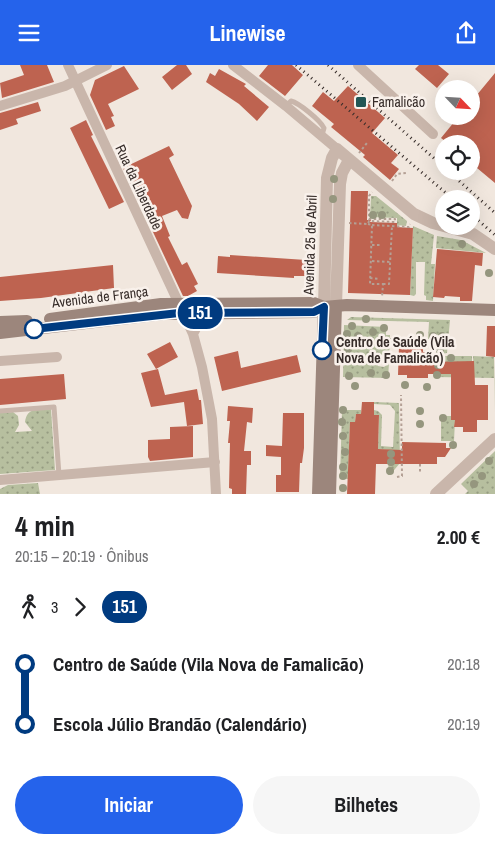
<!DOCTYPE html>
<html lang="pt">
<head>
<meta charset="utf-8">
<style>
  body { margin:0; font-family:"Archivo Narrow",sans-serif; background:#f6f6f6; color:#202124; height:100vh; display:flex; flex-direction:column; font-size:19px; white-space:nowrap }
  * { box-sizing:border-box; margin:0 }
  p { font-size:16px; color:#757577 }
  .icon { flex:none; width:28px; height:28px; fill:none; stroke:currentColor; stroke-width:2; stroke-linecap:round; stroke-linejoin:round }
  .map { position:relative; height:429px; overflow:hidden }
  .sheet { display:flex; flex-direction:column; background:#fff; flex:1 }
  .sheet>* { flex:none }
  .badge { padding:0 10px; border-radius:16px; font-size:18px; line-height:32px }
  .needle { width:32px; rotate:115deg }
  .controls { position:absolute; left:435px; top:15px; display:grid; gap:10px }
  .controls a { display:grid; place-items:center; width:45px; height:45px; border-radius:50%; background:#fff; box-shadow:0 5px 20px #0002; font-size:25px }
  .map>.badge { position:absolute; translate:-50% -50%; box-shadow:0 0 0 2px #fff }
  .legs { display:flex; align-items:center; gap:8px; height:55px; padding:0 15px; font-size:16px }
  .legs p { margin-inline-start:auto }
  .summary { display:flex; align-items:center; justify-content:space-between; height:85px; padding:0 15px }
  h1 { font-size:28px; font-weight:800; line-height:38px }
  .button { display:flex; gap:10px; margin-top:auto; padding:10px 15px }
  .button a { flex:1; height:58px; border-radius:30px; background:#2563eb; color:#fff; font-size:20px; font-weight:800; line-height:58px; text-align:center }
  .button a+a { background:#f6f6f6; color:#202124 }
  ul { padding:0 15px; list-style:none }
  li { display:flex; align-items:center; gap:18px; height:60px; font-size:19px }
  li i { display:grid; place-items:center; width:8px; height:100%; margin:0 6px; background:currentColor }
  li i::after { content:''; width:12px; height:12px; margin:-6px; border:4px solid; border-radius:50%; background:#fff }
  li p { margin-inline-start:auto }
  li:first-child i { background:linear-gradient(#0000 50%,currentColor 0) }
  li:last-child i { background:linear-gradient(currentColor 50%,#0000 0) }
  header { display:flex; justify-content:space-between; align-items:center; height:65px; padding:0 15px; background:#2563eb; color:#fff; font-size:22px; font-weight:800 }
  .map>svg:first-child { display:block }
  .grass { fill:url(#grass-dots) }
  .building { fill:#be6350 }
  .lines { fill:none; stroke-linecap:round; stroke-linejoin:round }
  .path { stroke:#b4a095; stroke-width:2; stroke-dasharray:2.5 2.5; stroke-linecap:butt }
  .service { stroke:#c9b6ab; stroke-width:5 }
  .minor { stroke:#c9b6ab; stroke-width:10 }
  .tertiary { stroke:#c9b6ab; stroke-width:12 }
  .secondary { stroke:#9c867c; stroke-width:12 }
  .rail { stroke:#372d2a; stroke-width:3; stroke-dasharray:1 4; stroke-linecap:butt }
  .tree { fill:#95967e }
  .line-1-casing { stroke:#fff; stroke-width:11 }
  .line-1 { stroke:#003b80; stroke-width:8 }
  .poi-dot { fill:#225655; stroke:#f9f1eb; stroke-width:2 }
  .stop-1-dot { fill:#fff; stroke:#003b80; stroke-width:2.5 }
  .labels { text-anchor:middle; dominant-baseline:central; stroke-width:5; stroke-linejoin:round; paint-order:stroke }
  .poi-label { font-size:14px; fill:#372d2a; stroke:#f9f1eb; text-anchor:start }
  .street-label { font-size:14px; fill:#372d2a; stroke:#f9f1eb }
  .stop-label { font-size:14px; font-weight:bold; fill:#372d2a; stroke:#f9f1eb; text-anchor:start }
</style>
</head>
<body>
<header><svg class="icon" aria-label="menu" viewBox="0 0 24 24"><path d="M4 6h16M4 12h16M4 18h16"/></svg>Linewise<svg class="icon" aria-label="share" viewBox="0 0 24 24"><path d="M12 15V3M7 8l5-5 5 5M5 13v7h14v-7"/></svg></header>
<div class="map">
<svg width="495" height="429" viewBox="0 0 495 429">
  <defs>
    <pattern id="grass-dots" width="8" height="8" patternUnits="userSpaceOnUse" patternTransform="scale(1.25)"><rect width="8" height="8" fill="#b7bf9f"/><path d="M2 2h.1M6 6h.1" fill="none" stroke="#969c82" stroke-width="1.8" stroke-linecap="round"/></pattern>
  </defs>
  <rect width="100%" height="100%" fill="#f1e7de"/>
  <path class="grass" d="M371,131H376L407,156L406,161L397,160V153L370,152Z
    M413,161L434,170L431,199H435L433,236L426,235V231L424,230L425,197H416V229L414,231L410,230Z
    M437,171L461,175L486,188L436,183Z
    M351,252L450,255L447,288L436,290L437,275L428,274L429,257L347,255Z
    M344,260L386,262V270H390L389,294L385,290L378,291V301L384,302L389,298L388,313L343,312Z
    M440,291H472V297L441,309H474L473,291L494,292L495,348L494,313L436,312V293Z
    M374,337L399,338L400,398L390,410H388L389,385L378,384L379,351L373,350L374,345L378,346L382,350L381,381L393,382L395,346L390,340L374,339Z
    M51,344L55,405L0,409V348L13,347L18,351L19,360L15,367L32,366L25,357C27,342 38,345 51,344Z
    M342,345H361V349H356L355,357L350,358L348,414H340Z
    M441,351H451V355H455L454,376H441Z
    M495,386V429H465L468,426L461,419Z
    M38,418L40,429H0V424L8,420Z"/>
  <path class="building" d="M20,0H47L54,17L2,33L0,18L24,10Z
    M177,0H186L192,9L172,25L162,12Z
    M268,0H292L303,10L285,31L259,11Z
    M419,0H438L449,9L437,23L415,4Z
    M124,1L139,24L108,39L114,51L111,52L115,61L106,65L90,30L95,15Z
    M219,4L246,19L244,21L269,42L257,56L239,39L206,17L210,8L215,11Z
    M495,8V118L471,98V79H449L441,73L459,51H471V37Z
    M348,21L385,53L372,68L398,90L391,98L399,104L390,115L363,92L365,90L331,62L334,59L312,41L323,27L334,36Z
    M38,37L41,46L16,54L18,59L0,65V48Z
    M86,55L93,70L91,71L124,137L109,144L70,63Z
    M169,81L174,90L169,93L192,141L188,154L182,153L177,145L162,151L170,171L168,172L182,200L187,197L198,219L194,221L197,226L188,231H183L123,103Z
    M351,126H368L367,155H371L370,157L397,158V162L413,163L410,230L348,228Z
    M437,184L483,188L482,201L475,200L472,236H460V232L445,231L444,233L433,232Z
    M230,190L306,195V211H294V213L217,208L218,191L230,192Z
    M113,200L114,223L41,233L0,236V212Z
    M487,261H495V292L486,291Z
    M170,277L178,292L156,304L147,289Z
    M399,281H423V287H429V297L474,296L475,320H488V355H477V367H463V362H454L455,355H451V309H428V313H407V310H398Z
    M238,286L241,303L297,290L301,307L222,326L214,292Z
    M158,304L165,330L197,324L199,335H201L203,359L187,361L184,337L151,342L141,308Z
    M64,309L66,334L0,340V314Z
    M362,337H374V350H379L378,384L402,385V377L446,378V383H451L445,392H437V399H376L375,429H347L350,357H355L356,349H361Z
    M228,341L253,343L252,358L247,357L244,386H251V400H247L246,429H232V424L229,423L230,378H228L230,356H227Z
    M283,348H304V383L302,398H300L299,427H276V410H281V392L266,391V380L282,381Z
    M193,361V392L150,396L148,392V375L170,374V362Z"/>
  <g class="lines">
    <path class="path" d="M359,88L367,78
      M392,116L397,109L406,108
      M349,158L368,159L369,156L395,157V154H369V131L372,127
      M368,159L372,160L370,219H383L382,232
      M372,160L409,162L410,159
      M372,180H381
      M372,196L390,197
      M370,213L380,214
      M383,219H389L392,161
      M420,399V408
      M397,412L402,411L401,330"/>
    <path class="service" d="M286,41L291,36C299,38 320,55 324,63L322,70
      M0,346L54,342L59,410"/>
    <path class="minor" d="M68,0L193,269L202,302L212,354L216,429
      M233,0L286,41L337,84
      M358,0L433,69
      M0,41L65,21L107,0
      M193,269L200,256L211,248
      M0,296L57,292
      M0,415L215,397"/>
    <path class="tertiary" d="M336,241L340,119L342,108L349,95
      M324,242L327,113L332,93L337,84L414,149L433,158L473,169L495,184
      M436,429L495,374"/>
    <path class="secondary" d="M50,254L161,239L314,238L324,242
      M0,257L27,256
      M0,268L163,249L314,247L324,242L347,240L495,245
      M318,429L324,242
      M330,429L336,241"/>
    <path class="rail" d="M296,0L453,134
      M328,0L444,102
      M448,106L495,148
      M471,149L495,170"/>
  </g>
  <g class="tree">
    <circle cx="334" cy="114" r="4"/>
    <circle cx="333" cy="134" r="4"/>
    <circle cx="373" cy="150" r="4"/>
    <circle cx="382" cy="150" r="4"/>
    <circle cx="462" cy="179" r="4"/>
    <circle cx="489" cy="208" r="4"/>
    <circle cx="366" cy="254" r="4"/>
    <circle cx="352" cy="261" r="4"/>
    <circle cx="384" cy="263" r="4"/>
    <circle cx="373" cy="267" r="4"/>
    <circle cx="347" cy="269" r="4"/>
    <circle cx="420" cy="270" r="4"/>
    <circle cx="358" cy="271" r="4"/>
    <circle cx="433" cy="271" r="4"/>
    <circle cx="442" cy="271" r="4"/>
    <circle cx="390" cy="277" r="4"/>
    <circle cx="415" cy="277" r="4"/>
    <circle cx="379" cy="278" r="4"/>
    <circle cx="348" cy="284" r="4"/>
    <circle cx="440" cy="286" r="4"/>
    <circle cx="351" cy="293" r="4"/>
    <circle cx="451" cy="293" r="4"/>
    <circle cx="438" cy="300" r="4"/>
    <circle cx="371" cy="308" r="4"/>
    <circle cx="386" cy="310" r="4"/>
    <circle cx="437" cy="310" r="4"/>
    <circle cx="349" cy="311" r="4"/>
    <circle cx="405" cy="320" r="4"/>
    <circle cx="355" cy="321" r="4"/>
    <circle cx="427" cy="322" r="4"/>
    <circle cx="343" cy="345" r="4"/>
    <circle cx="420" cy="346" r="4"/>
    <circle cx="443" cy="353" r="4"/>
    <circle cx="342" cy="357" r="4"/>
    <circle cx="420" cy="359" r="4"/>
    <circle cx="343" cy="371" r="4"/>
    <circle cx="453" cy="380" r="4"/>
    <circle cx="345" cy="387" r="4"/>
    <circle cx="391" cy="389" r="4"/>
    <circle cx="489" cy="396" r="4"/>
    <circle cx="391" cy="397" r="4"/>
    <circle cx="343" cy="402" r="4"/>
    <circle cx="390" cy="406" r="4"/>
    <circle cx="343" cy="411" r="4"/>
    <circle cx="482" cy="411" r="4"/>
    <circle cx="474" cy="419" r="4"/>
    <circle cx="343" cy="423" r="4"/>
  </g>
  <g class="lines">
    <defs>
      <path id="line-1" d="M34,264L179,248L314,247L324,242L322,285"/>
    </defs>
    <use href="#line-1" class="line-1-casing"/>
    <use href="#line-1" class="line-1"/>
  </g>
  <rect class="poi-dot" x="355" y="31" width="12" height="12" rx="2.5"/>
  <g class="stop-1-dot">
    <circle cx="34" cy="264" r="9"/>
    <circle cx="322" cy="285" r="9"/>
  </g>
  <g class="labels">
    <g class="poi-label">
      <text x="372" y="37">Famalicão</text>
    </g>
    <g class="street-label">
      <text transform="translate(139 122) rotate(65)">Rua da Liberdade</text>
      <text transform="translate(310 180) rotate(-88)">Avenida 25 de Abril</text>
      <text transform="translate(100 232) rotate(-7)">Avenida de França</text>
    </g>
    <g class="stop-label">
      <text x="336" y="277">Centro de Saúde (Vila<tspan x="336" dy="16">Nova de Famalicão)</tspan></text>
    </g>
  </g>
</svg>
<div class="controls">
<a><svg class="needle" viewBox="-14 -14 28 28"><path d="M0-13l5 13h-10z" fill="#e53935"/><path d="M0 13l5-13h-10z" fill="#757577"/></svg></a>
<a><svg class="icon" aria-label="locate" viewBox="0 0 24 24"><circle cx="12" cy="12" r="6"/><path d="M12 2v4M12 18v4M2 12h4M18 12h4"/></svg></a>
<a><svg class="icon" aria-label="layers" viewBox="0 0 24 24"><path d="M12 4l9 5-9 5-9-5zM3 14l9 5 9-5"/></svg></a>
</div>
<b class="badge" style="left:200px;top:248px;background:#003b80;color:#fff">151</b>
</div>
<section class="sheet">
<div class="summary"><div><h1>4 min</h1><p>20:15 – 20:19 · Ônibus</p></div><b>2.00 €</b></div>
<div class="legs"><svg class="icon" aria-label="walk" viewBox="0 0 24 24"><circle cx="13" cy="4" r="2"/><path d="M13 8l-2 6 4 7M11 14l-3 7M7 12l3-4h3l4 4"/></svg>3<svg class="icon" aria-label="forward" viewBox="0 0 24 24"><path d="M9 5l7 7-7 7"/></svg><b class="badge" style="background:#003b80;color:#fff">151</b></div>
<ul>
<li><i style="color:#003b80"></i><b>Centro de Saúde (Vila Nova de Famalicão)</b><p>20:18</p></li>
<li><i style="color:#003b80"></i><b>Escola Júlio Brandão (Calendário)</b><p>20:19</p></li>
</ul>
<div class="button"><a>Iniciar</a><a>Bilhetes</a></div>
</section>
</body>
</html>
